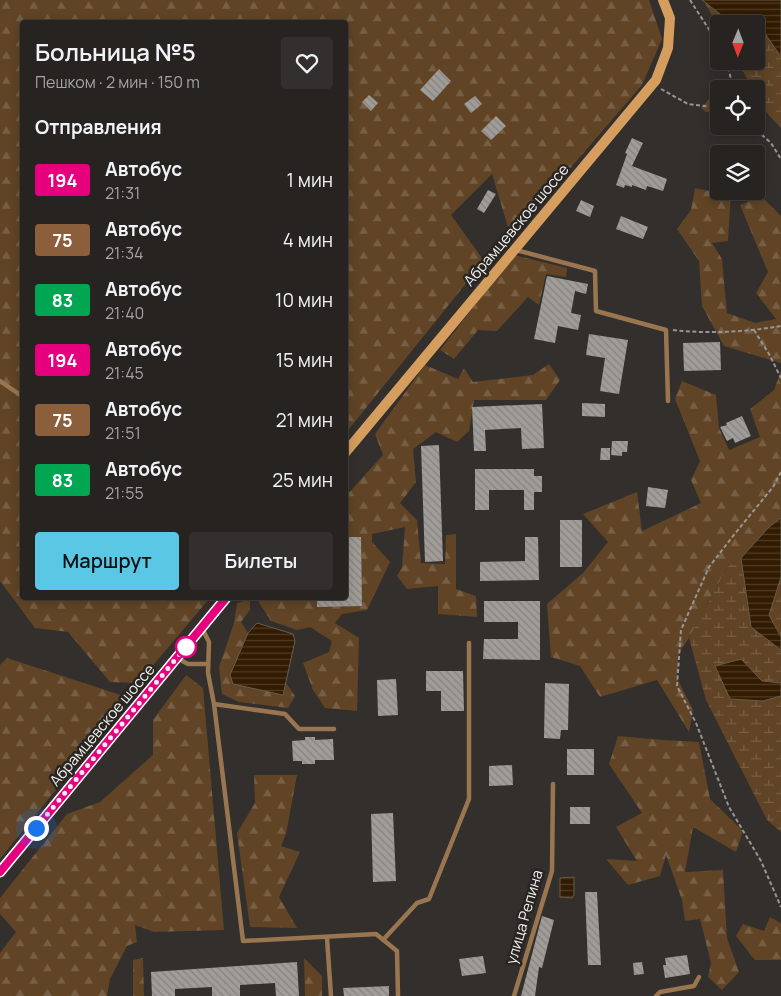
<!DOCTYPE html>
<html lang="ru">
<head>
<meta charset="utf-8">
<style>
  body { margin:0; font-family:Manrope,sans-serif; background:#322f2e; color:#f1f3f6; height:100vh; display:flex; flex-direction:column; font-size:19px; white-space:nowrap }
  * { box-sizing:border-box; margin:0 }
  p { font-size:16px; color:#a4a4a5 }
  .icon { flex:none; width:28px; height:28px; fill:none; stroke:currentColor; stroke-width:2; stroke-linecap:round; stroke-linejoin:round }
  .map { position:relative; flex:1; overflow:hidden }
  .panel { position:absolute; left:20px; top:20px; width:328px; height:580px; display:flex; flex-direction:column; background:#262321; border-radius:5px; box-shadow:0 2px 12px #0003,0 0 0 1px #42403f }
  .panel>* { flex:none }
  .badge { padding:0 10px; border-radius:4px; font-size:18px; line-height:32px }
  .needle { width:32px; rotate:181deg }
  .buttons { position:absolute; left:710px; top:15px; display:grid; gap:10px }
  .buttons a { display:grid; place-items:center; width:55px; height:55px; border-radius:5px; background:#262321; box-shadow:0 2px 12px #0003,0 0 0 1px #42403f; font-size:25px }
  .you { position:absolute; width:25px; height:25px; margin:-12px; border:4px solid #fff; border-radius:50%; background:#1a73e8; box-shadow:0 0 0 8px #1a73e833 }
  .map>.badge { position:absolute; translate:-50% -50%; box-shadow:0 0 0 2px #fff }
  h2 { padding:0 15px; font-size:19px; line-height:45px }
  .round { display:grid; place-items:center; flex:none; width:52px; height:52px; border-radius:5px; background:#322f2e }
  .summary { display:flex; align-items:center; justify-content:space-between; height:85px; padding:0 15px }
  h1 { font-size:24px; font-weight:600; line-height:38px }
  .button { display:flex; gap:10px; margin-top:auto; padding:10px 15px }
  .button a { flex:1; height:58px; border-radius:5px; background:#5ac8e5; color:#111; font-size:20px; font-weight:600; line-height:58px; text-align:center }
  .button a+a { background:#322f2e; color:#f1f3f6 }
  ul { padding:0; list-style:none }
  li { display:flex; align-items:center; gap:15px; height:60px; padding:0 15px }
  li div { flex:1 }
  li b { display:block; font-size:19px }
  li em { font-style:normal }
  li .badge { min-width:55px; font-weight:700; text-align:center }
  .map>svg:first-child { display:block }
  .forest { fill:url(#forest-firs) }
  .wetland { fill:url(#wetland-marsh) }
  .water { fill:url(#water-rules); stroke:#6b5b47 }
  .building { fill:url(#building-back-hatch) }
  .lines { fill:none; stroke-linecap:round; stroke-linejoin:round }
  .path { stroke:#989593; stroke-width:2; stroke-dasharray:4 2.5; stroke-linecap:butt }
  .lane { stroke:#997650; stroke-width:4.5 }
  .secondary { stroke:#d59d5e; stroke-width:10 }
  .line-casing { stroke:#fff; stroke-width:11 }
  .line { stroke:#e6007e; stroke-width:8 }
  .walk { stroke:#f1efed; stroke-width:5; stroke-dasharray:0 9 }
  .stop-dot { fill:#fff; stroke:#e6007e; stroke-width:2.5 }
  .labels { text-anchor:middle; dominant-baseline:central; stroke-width:5; stroke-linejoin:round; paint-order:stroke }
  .street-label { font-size:15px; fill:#f1efed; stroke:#282522 }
</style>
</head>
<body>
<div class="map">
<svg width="781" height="996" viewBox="0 0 781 996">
  <defs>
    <pattern id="forest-firs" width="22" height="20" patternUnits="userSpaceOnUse" patternTransform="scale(1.25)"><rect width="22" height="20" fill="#604425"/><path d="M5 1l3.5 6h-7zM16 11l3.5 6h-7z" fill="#775f45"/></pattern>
    <pattern id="wetland-marsh" width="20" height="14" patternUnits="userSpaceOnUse" patternTransform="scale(1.25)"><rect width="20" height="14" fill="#604425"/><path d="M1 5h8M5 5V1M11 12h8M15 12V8" fill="none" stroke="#775f45"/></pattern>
    <pattern id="water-rules" width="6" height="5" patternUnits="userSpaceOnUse" patternTransform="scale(1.25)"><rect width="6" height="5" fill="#321b00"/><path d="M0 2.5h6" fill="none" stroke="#503c26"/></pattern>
    <pattern id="building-back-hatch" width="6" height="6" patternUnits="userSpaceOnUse" patternTransform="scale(1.25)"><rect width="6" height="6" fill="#a09c98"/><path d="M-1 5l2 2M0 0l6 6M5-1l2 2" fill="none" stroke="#868380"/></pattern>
  </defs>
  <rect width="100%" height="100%" fill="#322f2c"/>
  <path class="forest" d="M0,0H649L662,39L642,85L511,237L492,174L451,215L484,261L345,434V22H22V598H210L138,683L110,682L68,632L35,628L0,581Z
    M710,88L719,94V113L706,112L701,108L709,99Z
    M719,179V191H730L731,192L728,241L712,243L722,259L727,313L755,323L776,319L756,293L768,272L740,205L761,196L781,216V363L724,346L702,306L699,261L677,229L691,210L695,188L714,192Z
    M514,255L567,268L566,277L546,274L539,305L528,297L497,331L478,330L454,359L440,350Z
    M549,364L560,380L546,400H474L469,431L457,442L436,432L413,449L416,482L400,503L417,520L421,563L445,564L446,535L456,534V589L476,596L477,617L438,614V586L407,589L397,576L402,567L405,527L372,534V542L390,562L367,610L342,614L335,623L359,638L357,711L325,708L313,690L303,663L329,652L332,641L310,627L297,630L271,621L256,598H345V497L383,455L375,434L425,365L458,379L464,368L473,382L533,375Z
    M781,371V518L769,527L741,558L728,566L689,638L679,652L677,678L693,710L689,732L657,680L600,697L580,666L551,657L547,604L583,573L608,542L583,514L637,492L642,531L701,503L691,480L700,461L675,399L682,381L716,395L719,428L729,450L760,437L750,409L774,390Z
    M250,599V610L241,622L248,633L230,675L283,695L286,683L295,696L288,708L239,702L222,694L219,667L234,623L237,603Z
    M7,658L130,698L0,859V665Z
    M186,675L203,688L224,930L154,932L135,925L137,942L127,946L110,979L107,996H0V953L16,932L0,914V898L67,814L100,802L153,755V720Z
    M618,736L663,740L699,742L710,799L743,831L736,852L693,827L685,872L723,870L727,938L739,972L722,990L708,977L711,963L700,919L685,921L682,900L666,855L660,876L628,885L606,859L637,861L616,827L642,813L609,764Z
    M254,775H297L286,834L281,846L300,852L279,897L297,928L250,927L237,833L255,803Z
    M770,917L781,923V960H755L736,936L743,924L764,931Z
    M143,958L144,996H133V960Z
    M304,958L322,976V996H305Z"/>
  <path class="wetland" d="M705,3L733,24H719V28Z
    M760,26L781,57V128C771,117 756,104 756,89H753L737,61H756V28Z
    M741,558L751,627L781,650V832L767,820L706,700L689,638L728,566Z
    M781,577V637L769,615Z"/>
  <path class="water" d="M702,0H781V57L760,26L756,28V24H733Z
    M781,518V577L769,615L781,637V650L751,627L741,558L769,527Z
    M257,623L293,634L295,641L283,695L233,684L230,675L248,633Z
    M741,659L762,681L781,683V696L763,701L730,699L715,666Z
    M574,877V895L572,898L560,897V878Z"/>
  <path class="building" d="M439,69L451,81L433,101L420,90Z
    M369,95L378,103L371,111L362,102Z
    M475,96L482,104L471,113L464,104Z
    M496,116L506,126L491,140L481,131Z
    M632,138L643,143L632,166L667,179L663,191L647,186L646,190L632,185V187L625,185L624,188L616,185L627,154L625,153Z
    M488,190L496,194L484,213L477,209Z
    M581,200L594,206L590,217L576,211Z
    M621,216L648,227L643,239L616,229Z
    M547,276L588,284L586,294L575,291L571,313L581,315L578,330L558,326L555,343L534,339Z
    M589,334L628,340L619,394L600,391L605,358L586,355Z
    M720,342L721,370L684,371L683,343Z
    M582,403L605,404V417L582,416Z
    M542,404L544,448L522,449L521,428L485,430L486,451H474L472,407Z
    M742,416L751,436L735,443L733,438L727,441L720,427L727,425L726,423Z
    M612,441H628L627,452H622V456L611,455Z
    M439,445L443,561L425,562L421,446Z
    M601,448H610V460H600Z
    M475,469H534V476H542V492H534V510H524V490H489V510H475Z
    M648,487L668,490L665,508L646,506Z
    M560,520H582V567H560Z
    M345,537H361L362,606L317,607V598H345Z
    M525,537H538L539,580L480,581V562L525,561Z
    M484,601H540V660L483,659L484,639H518V622H484Z
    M426,671H463L464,711H441V691H426Z
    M396,679L398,715L378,716L377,680Z
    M545,683L569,684L568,730H561L560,739L544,738Z
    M305,737H315V740L333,739L334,760H315V764H302V761H293L292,741L305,740Z
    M567,749H594V775H567Z
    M512,765L513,785L489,786V766Z
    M570,807H590V824H570Z
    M393,813L396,881L373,882L371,814Z
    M585,892H597L601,965H588Z
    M542,916L554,920L542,968L539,967L535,996H521Z
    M687,955L690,974L665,978L663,965H666L665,958Z
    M483,956L486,973L462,976L459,959Z
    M297,962L299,996H276L275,983L240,985V996H212V987L175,989V996H152L151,972Z
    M642,962L644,974L634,975L633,963Z
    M389,986V996H344L343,988Z"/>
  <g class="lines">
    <path class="path" d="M690,0L710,31L719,41
      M727,61L733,89
      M661,89L688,104L713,107L719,109
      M752,126L771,143L781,159
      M673,330C708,334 746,332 781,326
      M754,330L769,354L781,378
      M781,472L773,487L733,536L709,567L681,630L677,686L696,723L729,807L761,861L781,907"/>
    <path class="lane" d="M516,250L595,271L596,311L666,330L668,401
      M0,381L22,396
      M202,628L209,642L208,673L214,704L243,941L376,934L397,951L398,996
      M177,658L188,664H208
      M214,704L285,714L299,729H334
      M327,938L331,996
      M383,940L417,903L429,899L469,799V643
      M514,996L552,871L553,784
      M656,996L660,992L694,986L699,977"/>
    <path class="secondary" d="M345,453L656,80L668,48L670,18L663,0
      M0,871L226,598"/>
  </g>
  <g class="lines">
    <defs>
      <path id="line" d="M0,872L226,598"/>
    </defs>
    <use href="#line" class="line-casing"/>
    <use href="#line" class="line"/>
    <path class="walk" d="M36,828L189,643L186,647"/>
  </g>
  <circle class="stop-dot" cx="186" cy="647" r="10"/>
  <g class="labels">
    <g class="street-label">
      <text transform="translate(516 225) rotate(-50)">Абрамцевское шоссе</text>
      <text transform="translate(102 725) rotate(-50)">Абрамцевское шоссе</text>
      <text transform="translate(524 917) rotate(-74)">улица Репина</text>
    </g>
  </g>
</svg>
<div class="buttons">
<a><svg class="needle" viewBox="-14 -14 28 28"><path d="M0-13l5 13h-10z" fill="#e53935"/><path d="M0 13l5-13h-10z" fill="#a4a4a5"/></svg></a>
<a><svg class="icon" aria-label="locate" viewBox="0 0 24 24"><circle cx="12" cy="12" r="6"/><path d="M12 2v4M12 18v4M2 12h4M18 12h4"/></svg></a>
<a><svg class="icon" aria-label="layers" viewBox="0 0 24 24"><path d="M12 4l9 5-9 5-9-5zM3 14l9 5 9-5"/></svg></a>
</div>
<div class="you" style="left:36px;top:828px"></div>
<section class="panel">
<div class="summary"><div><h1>Больница №5</h1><p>Пешком · 2 мин · 150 m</p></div><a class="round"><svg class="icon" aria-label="heart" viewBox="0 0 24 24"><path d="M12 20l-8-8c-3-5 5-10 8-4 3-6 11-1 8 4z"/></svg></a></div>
<h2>Отправления</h2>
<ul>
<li><span class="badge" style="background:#e6007e;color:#fff">194</span><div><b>Автобус</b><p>21:31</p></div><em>1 мин</em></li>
<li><span class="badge" style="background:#8b5e3c;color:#fff">75</span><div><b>Автобус</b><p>21:34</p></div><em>4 мин</em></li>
<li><span class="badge" style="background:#00a651;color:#fff">83</span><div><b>Автобус</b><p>21:40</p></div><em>10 мин</em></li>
<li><span class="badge" style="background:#e6007e;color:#fff">194</span><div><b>Автобус</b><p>21:45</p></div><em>15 мин</em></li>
<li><span class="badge" style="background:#8b5e3c;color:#fff">75</span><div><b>Автобус</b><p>21:51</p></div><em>21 мин</em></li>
<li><span class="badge" style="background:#00a651;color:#fff">83</span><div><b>Автобус</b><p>21:55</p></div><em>25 мин</em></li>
</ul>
<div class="button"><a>Маршрут</a><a>Билеты</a></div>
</section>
</div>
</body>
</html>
